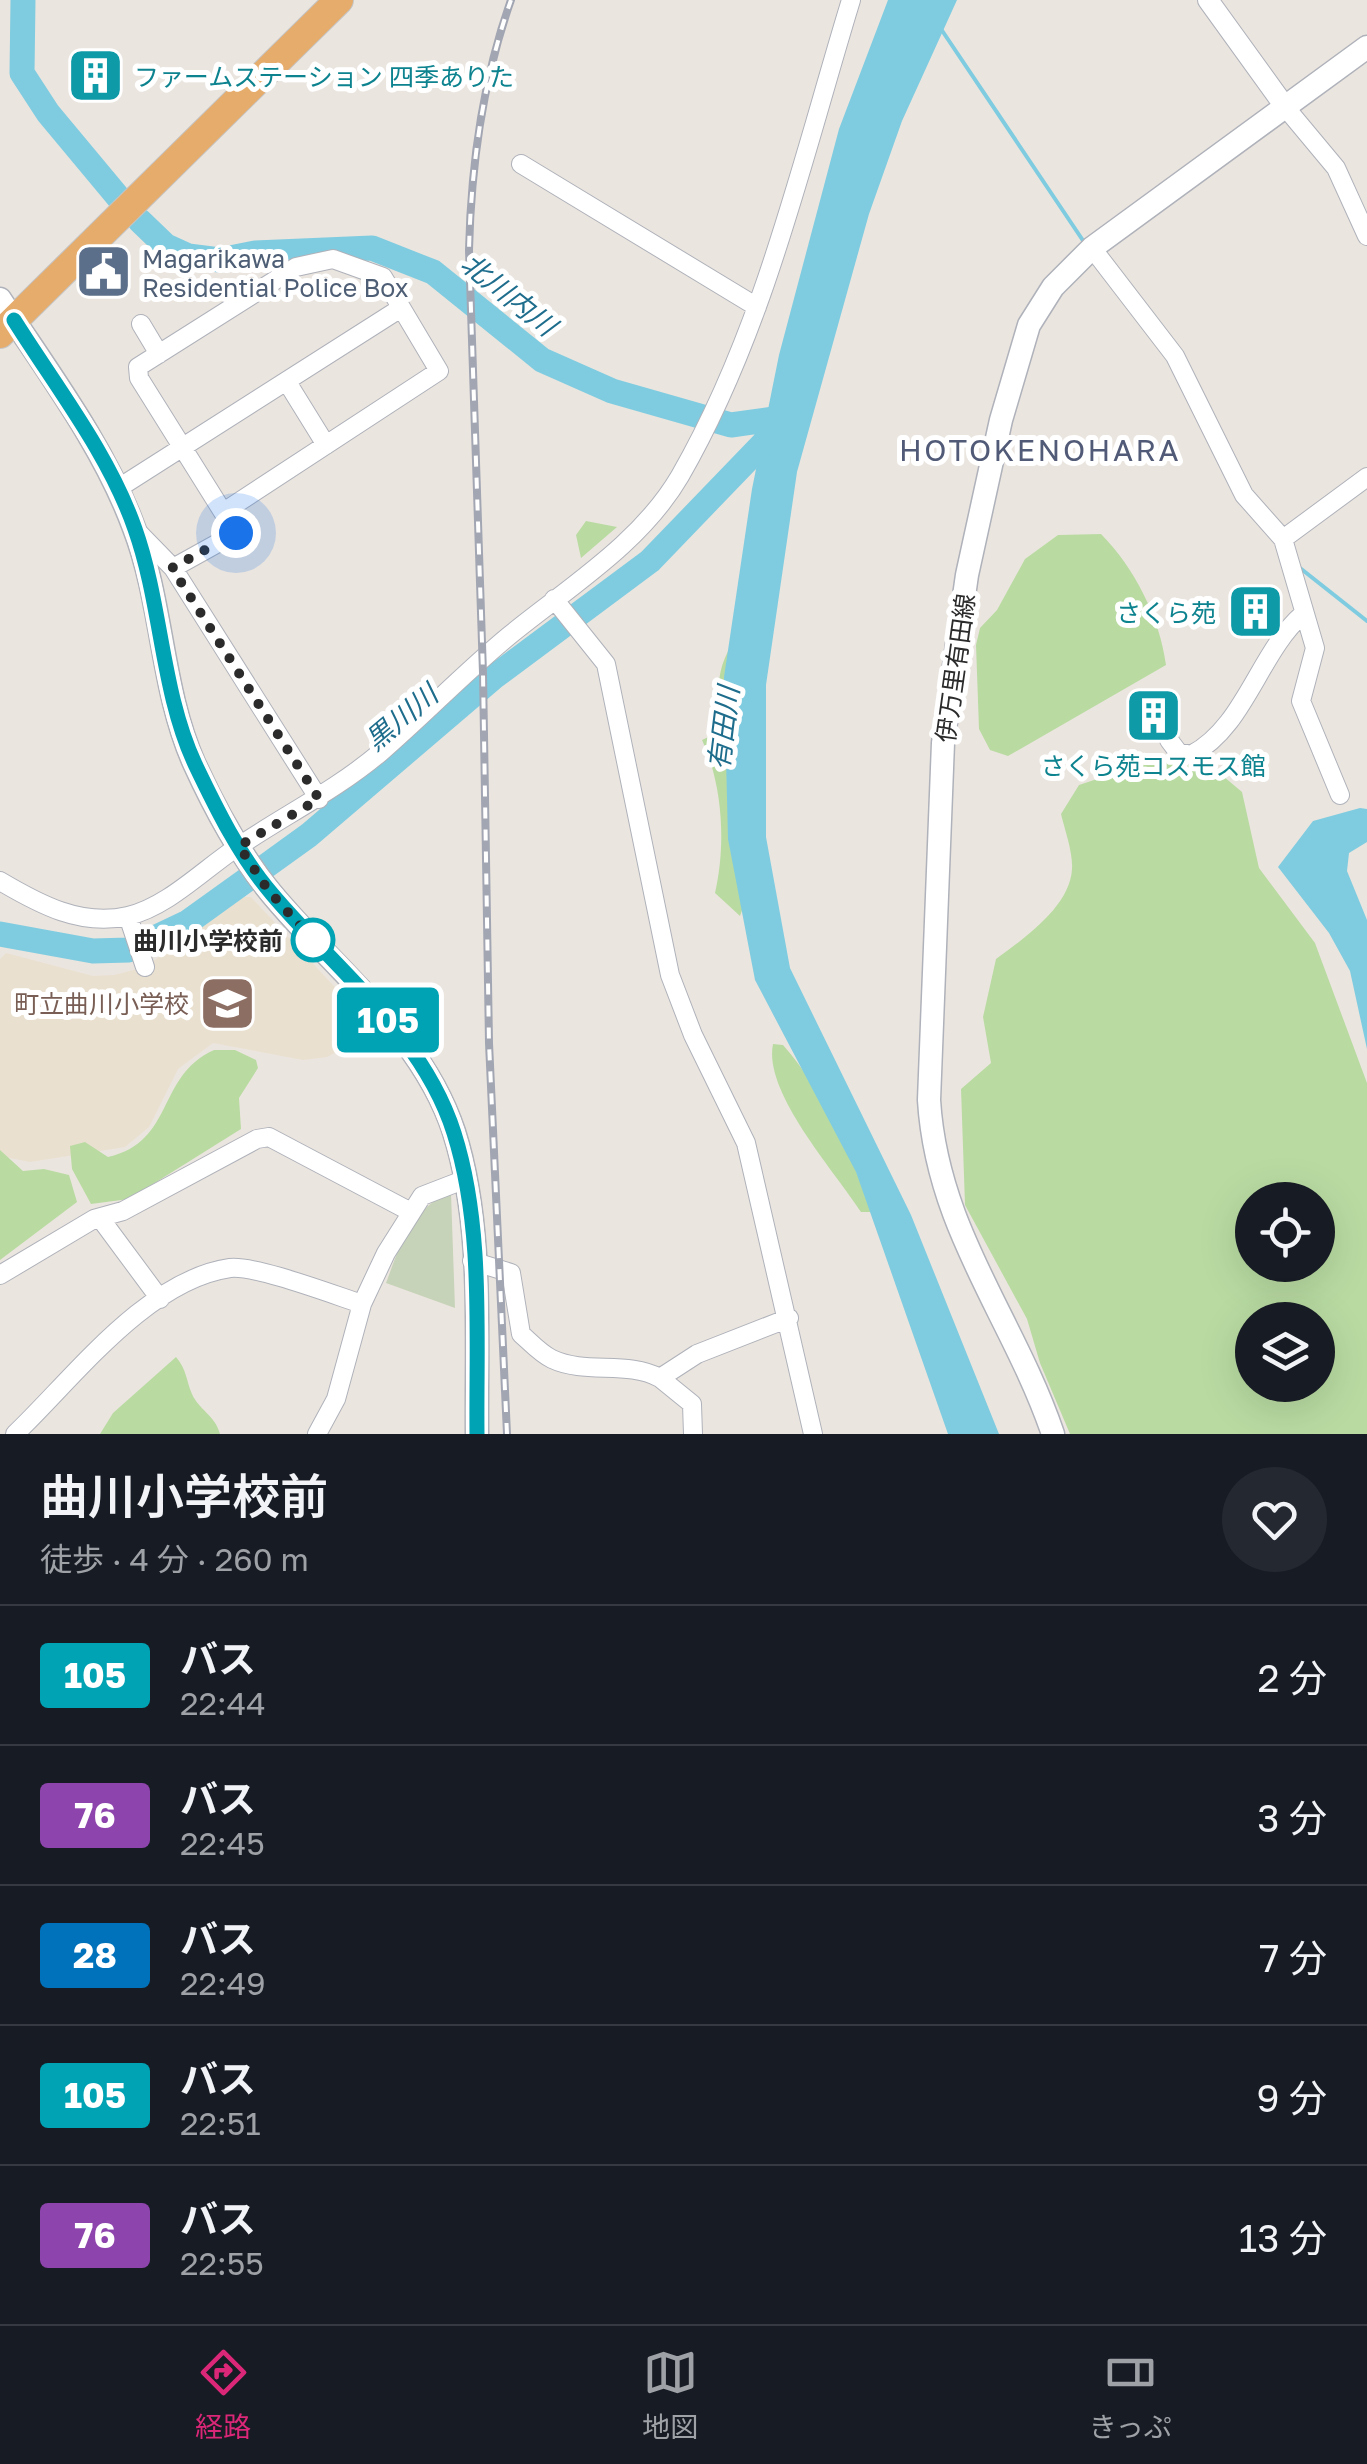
<!DOCTYPE html>
<html lang="ja">
<head>
<meta charset="utf-8">
<style>
  body { margin:0; font-family:"Golos Text","Noto Sans JP",sans-serif; background:#242831; color:#f1f3f6; height:100vh; display:flex; flex-direction:column; font-size:38px; white-space:nowrap }
  * { box-sizing:border-box; margin:0 }
  p { font-size:32px; color:#9ea1a6 }
  .icon { flex:none; width:55px; height:55px; fill:none; stroke:currentColor; stroke-width:2; stroke-linecap:round; stroke-linejoin:round }
  .map { position:relative; height:1434px; overflow:hidden }
  .panel { display:flex; flex-direction:column; background:#171b24; flex:1 }
  .panel>* { flex:none }
  .badge { padding:0 20px; border-radius:8px; font-size:35px; line-height:65px }
  .tools { position:absolute; left:1235px; top:1182px; display:grid; gap:20px }
  .tools a { display:grid; place-items:center; width:100px; height:100px; border-radius:50%; background:#171b24; box-shadow:0 10px 40px #0002; font-size:50px }
  .you { position:absolute; width:50px; height:50px; margin:-25px; border:8px solid #fff; border-radius:50%; background:#1a73e8; box-shadow:0 0 0 15px #1a73e833 }
  .map>.badge { position:absolute; translate:-50% -50%; box-shadow:0 0 0 5px #fff }
  .round { display:grid; place-items:center; flex:none; width:105px; height:105px; border-radius:52px; background:#242831 }
  .head { display:flex; align-items:center; justify-content:space-between; height:170px; padding:0 40px }
  h1 { font-size:48px; font-weight:600; line-height:75px }
  ul { padding:0; list-style:none }
  li { display:flex; align-items:center; gap:30px; height:140px; padding:0 40px; border-top:2px solid #363941 }
  li div { flex:1 }
  li b { display:block; font-size:38px }
  li em { font-style:normal }
  li .badge { min-width:110px; font-weight:700; text-align:center }
  .tabs { display:flex; justify-content:space-around; align-items:center; height:140px; border-top:2px solid #363941; background:#171b24; font-size:28px; color:#9ea1a6 }
  .tabs a { display:grid; justify-items:center; gap:5px }
  .tabs .active { color:#db2777 }
  .map>svg:first-child { display:block }
  .education { fill:#eae0d0 }
  .green { fill:#b9dba2; fill-rule:evenodd }
  .cemetery { fill:#c7d3b8 }
  .water { fill:#7fcce0 }
  .lines { fill:none; stroke-linecap:round; stroke-linejoin:round }
  .stream { stroke:#7fcce0; stroke-width:4 }
  .river { stroke:#7fcce0; stroke-width:25 }
  .minor-casing { stroke:#afb2ba; stroke-width:20 }
  .tertiary-casing { stroke:#afb2ba; stroke-width:22 }
  .secondary-casing { stroke:#afb2ba; stroke-width:25 }
  .trunk-casing { stroke:#c4c4c4; stroke-width:30 }
  .minor { stroke:#fff; stroke-width:18 }
  .tertiary { stroke:#fff; stroke-width:20 }
  .secondary { stroke:#fff; stroke-width:22 }
  .trunk { stroke:#e6ac6c; stroke-width:28 }
  .rail-casing { stroke:#a2a6b3; stroke-width:8 }
  .rail { stroke:#fff; stroke-width:4; stroke-dasharray:11; stroke-linecap:butt }
  .line-casing { stroke:#fff; stroke-width:22 }
  .line { stroke:#00a3b4; stroke-width:15 }
  .walk { stroke:#2b2b2b; stroke-width:10; stroke-dasharray:0 18 }
  .stop-dot { fill:#fff; stroke:#00a3b4; stroke-width:5 }
  .labels { text-anchor:middle; dominant-baseline:central; stroke-width:10; stroke-linejoin:round; paint-order:stroke }
  .culture-label { font-size:25px; fill:#0d838f; stroke:#fff; text-anchor:start }
  .service-label { font-size:25px; fill:#4e5e75; stroke:#fff; text-anchor:start }
  .street-label { font-size:25px; fill:#2b2b2b; stroke:#fff }
  .stop-label { font-size:25px; font-weight:bold; fill:#2b2b2b; stroke:#fff; text-anchor:end }
  .education-label { font-size:25px; fill:#785e54; stroke:#fff; text-anchor:end }
  .water-label { font-size:28px; font-style:italic; fill:#1e6d8c; stroke:#fff }
  .quarter-label { font-size:30px; letter-spacing:2.5px; fill:#515a76; stroke:#fff }
</style>
</head>
<body>
<div class="map">
<svg width="1367" height="1434" viewBox="0 0 1367 1434">
  <rect width="100%" height="100%" fill="#ebe5df"/>
  <path class="education" d="M244,897H251L371,1026L348,1046L327,1057L303,1060L213,1043L178,1069L149,1127L125,1147L30,1162L0,1156V959L6,953L93,976L114,975L145,967Z"/>
  <path class="green" d="M586,521L617,527L581,558L576,535Z
    M1101,534C1134,567 1160,618 1166,665L1008,756L990,750L979,729L976,645L980,628L997,610L1025,559L1058,535Z
    M736,638L746,899L740,916L715,893C726,845 723,786 702,740L723,730C717,693 714,670 736,638Z
    M1154,760L1210,765L1242,792L1259,868L1315,943L1367,1083V1434H1070L1040,1363L1027,1319L965,1205L961,1089L991,1063L983,1017L996,959C1023,939 1070,907 1072,869C1073,852 1065,831 1061,814L1079,785ZM1252,1200H1318V1265H1252ZM1252,1320H1318V1385H1252Z
    M773,1044L783,1045C826,1094 849,1153 873,1212H861C834,1170 763,1092 773,1044Z
    M214,1050H235L256,1060L258,1068L239,1098L241,1129L129,1199L91,1204L72,1169L70,1146L85,1142L108,1157C175,1142 156,1076 214,1050Z
    M0,1150L23,1171L44,1169L69,1175L77,1202L0,1260Z
    M176,1357C187,1370 186,1380 192,1394C199,1410 215,1415 220,1434H100L113,1413Z"/>
  <path class="cemetery" d="M451,1193L455,1308L386,1283C400,1246 411,1207 451,1193Z"/>
  <path class="water" d="M888,0H957L902,121L869,214L797,472L766,685V837L790,968L911,1215L999,1434H948L856,1172L755,980L728,839L724,677L752,489L779,355L839,129Z
    M1360,808L1367,809V842L1349,853L1347,871L1367,920V1049L1350,971L1329,933L1278,867L1313,821Z"/>
  <g class="lines">
    <path class="stream" d="M941,29L1086,245
      M1300,568L1367,621"/>
    <path class="river" d="M23,0L22,73L48,113L118,197
      M140,221L166,246L188,256L220,260L255,253L372,248L433,272L542,360L612,391L731,425L789,417
      M0,934L93,951L129,950L188,922L309,835L494,677L650,561L783,423"/>
    <defs>
      <path id="minor" d="M1286,108L1336,168L1367,236
        M521,164L757,307
        M1092,248L1175,356L1244,495L1283,539L1315,648L1301,701L1340,795
        M141,324L159,354
        M287,382L326,445
        M117,489L401,308
        M135,529L173,568L319,799
        M1283,539L1367,477
        M173,568L236,533L139,378L138,367L296,267L333,259L383,277L439,371L225,511
        M554,599L606,664L670,975L693,1035L746,1143L813,1434
        M1169,740L1178,752L1191,755C1245,727 1259,652 1303,614
        M0,881C39,904 81,927 128,916C167,907 203,870 236,848C285,815 336,790 381,752C425,714 465,672 510,635C569,587 641,543 680,476C764,330 802,160 851,0
        M128,916L145,967
        M100,1218L160,1299
        M472,1261L511,1273L521,1334C530,1342 541,1354 552,1359C586,1375 627,1360 660,1378L697,1354L789,1318
        M0,1275L94,1219L123,1211L257,1139L269,1137L411,1212
        M660,1378L692,1404L693,1434
        M15,1434C72,1380 146,1280 230,1268C255,1265 334,1295 362,1304L386,1253L422,1196L466,1179
        M317,1434L336,1399L362,1304"/>
      <path id="tertiary" d="M1208,0L1286,108"/>
      <path id="secondary" d="M0,299C47,371 104,446 134,528C163,603 161,689 194,763C214,807 240,855 271,893C334,970 422,1034 454,1132C484,1226 476,1336 477,1434
        M1053,1434C1013,1317 937,1230 929,1100L943,743L967,575L1001,420L1029,325L1053,287L1092,248L1367,47"/>
      <path id="trunk" d="M0,334L339,0"/>
    </defs>
    <use href="#minor" class="minor-casing"/>
    <use href="#tertiary" class="tertiary-casing"/>
    <use href="#secondary" class="secondary-casing"/>
    <use href="#trunk" class="trunk-casing"/>
    <use href="#minor" class="minor"/>
    <use href="#tertiary" class="tertiary"/>
    <use href="#secondary" class="secondary"/>
    <use href="#trunk" class="trunk"/>
    <defs>
      <path id="rail" d="M507,1434L489,1043L483,673L469,250C471,167 483,79 511,0"/>
    </defs>
    <use href="#rail" class="rail-casing"/>
    <use href="#rail" class="rail"/>
  </g>
  <g class="lines">
    <defs>
      <path id="line" d="M14,320C56,387 109,454 135,529C162,605 161,691 195,764C216,808 240,857 272,894C336,970 423,1035 454,1133C484,1227 476,1336 477,1434"/>
    </defs>
    <use href="#line" class="line-casing"/>
    <use href="#line" class="line"/>
    <path class="walk" d="M236,533L172,568L319,799L239,846L268,890L313,940"/>
  </g>
  <defs>
    <symbol id="building-square" viewBox="-11 -11 22 22"><rect x="-9" y="-9" width="18" height="18" rx="4" fill="#0f9aa8" stroke="#fff"/><path d="M-4-6H4V6H1V3H-1V6H-4ZM-2.5-4.3h1.7v1.8h-1.7ZM.8-4.3h1.7v1.8H.8ZM-2.5-1h1.7V.8h-1.7ZM.8-1h1.7V.8H.8Z" fill="#fff"/></symbol>
    <symbol id="civic-square" viewBox="-11 -11 22 22"><rect x="-9" y="-9" width="18" height="18" rx="4" fill="#5c6f8a" stroke="#fff"/><path d="M-.6-6.5H3V-4.5H.6V-3L4-1V1h2V6H-6V1h2V-1L-.6-3ZM-1.2 2.5V6h2.4V2.5Z" fill="#fff"/></symbol>
    <symbol id="school-square" viewBox="-11 -11 22 22"><rect x="-9" y="-9" width="18" height="18" rx="4" fill="#8d6e63" stroke="#fff"/><path d="M0-5L7-2L0 1L-7-2ZM-4 1L0 2.5L4 1V4Q0 6-4 4Z" fill="#fff"/></symbol>
  </defs>
  <g fill-rule="evenodd">
    <use href="#building-square" x="64" y="44" width="63" height="63"/>
    <use href="#civic-square" x="72" y="240" width="63" height="63"/>
    <use href="#building-square" x="1224" y="580" width="63" height="63"/>
    <use href="#building-square" x="1122" y="684" width="63" height="63"/>
    <use href="#school-square" x="196" y="972" width="63" height="63"/>
  </g>
  <circle class="stop-dot" cx="313" cy="940" r="20"/>
  <g class="labels">
    <g class="culture-label">
      <text x="134" y="76">ファームステーション 四季ありた</text>
      <text x="1216" y="612" text-anchor="end">さくら苑</text>
      <text x="1153" y="765" text-anchor="middle">さくら苑コスモス館</text>
    </g>
    <g class="service-label">
      <text x="142" y="258">Magarikawa<tspan x="142" dy="29">Residential Police Box</tspan></text>
    </g>
    <g class="street-label">
      <text transform="translate(955 668) rotate(-82)">伊万里有田線</text>
    </g>
    <g class="stop-label">
      <text x="283" y="940">曲川小学校前</text>
    </g>
    <g class="education-label">
      <text x="189" y="1003">町立曲川小学校</text>
    </g>
    <g class="water-label">
      <text transform="translate(509 294) rotate(39)">北川内川</text>
      <text transform="translate(401 717) rotate(-40)">黒川川</text>
      <text transform="translate(723 728) rotate(-83)">有田川</text>
    </g>
    <g class="quarter-label">
      <text x="1040" y="450">HOTOKENOHARA</text>
    </g>
  </g>
</svg>
<div class="tools">
<a><svg class="icon" aria-label="locate" viewBox="0 0 24 24"><circle cx="12" cy="12" r="6"/><path d="M12 2v4M12 18v4M2 12h4M18 12h4"/></svg></a>
<a><svg class="icon" aria-label="layers" viewBox="0 0 24 24"><path d="M12 4l9 5-9 5-9-5zM3 14l9 5 9-5"/></svg></a>
</div>
<div class="you" style="left:236px;top:533px"></div>
<b class="badge" style="left:388px;top:1020px;background:#00a3b4;color:#fff">105</b>
</div>
<section class="panel">
<div class="head"><div><h1>曲川小学校前</h1><p>徒歩 · 4 分 · 260 m</p></div><a class="round"><svg class="icon" aria-label="heart" viewBox="0 0 24 24"><path d="M12 20l-8-8c-3-5 5-10 8-4 3-6 11-1 8 4z"/></svg></a></div>
<ul>
<li><span class="badge" style="background:#00a3b4;color:#fff">105</span><div><b>バス</b><p>22:44</p></div><em>2 分</em></li>
<li><span class="badge" style="background:#8e44ad;color:#fff">76</span><div><b>バス</b><p>22:45</p></div><em>3 分</em></li>
<li><span class="badge" style="background:#0072bc;color:#fff">28</span><div><b>バス</b><p>22:49</p></div><em>7 分</em></li>
<li><span class="badge" style="background:#00a3b4;color:#fff">105</span><div><b>バス</b><p>22:51</p></div><em>9 分</em></li>
<li><span class="badge" style="background:#8e44ad;color:#fff">76</span><div><b>バス</b><p>22:55</p></div><em>13 分</em></li>
</ul>
</section>
<nav class="tabs">
<a class="active"><svg class="icon" aria-label="directions" viewBox="0 0 24 24"><path d="M12 3l9 9-9 9-9-9zM9 14v-3h6M13 9l2 2-2 2"/></svg>経路</a>
<a><svg class="icon" aria-label="map" viewBox="0 0 24 24"><path d="M3 6l6-2 6 2 6-2v14l-6 2-6-2-6 2zM9 4v14M15 6v14"/></svg>地図</a>
<a><svg class="icon" aria-label="tickets" viewBox="0 0 24 24"><path d="M3 7h18v10H3zM15 7v10"/></svg>きっぷ</a>
</nav>
</body>
</html>
